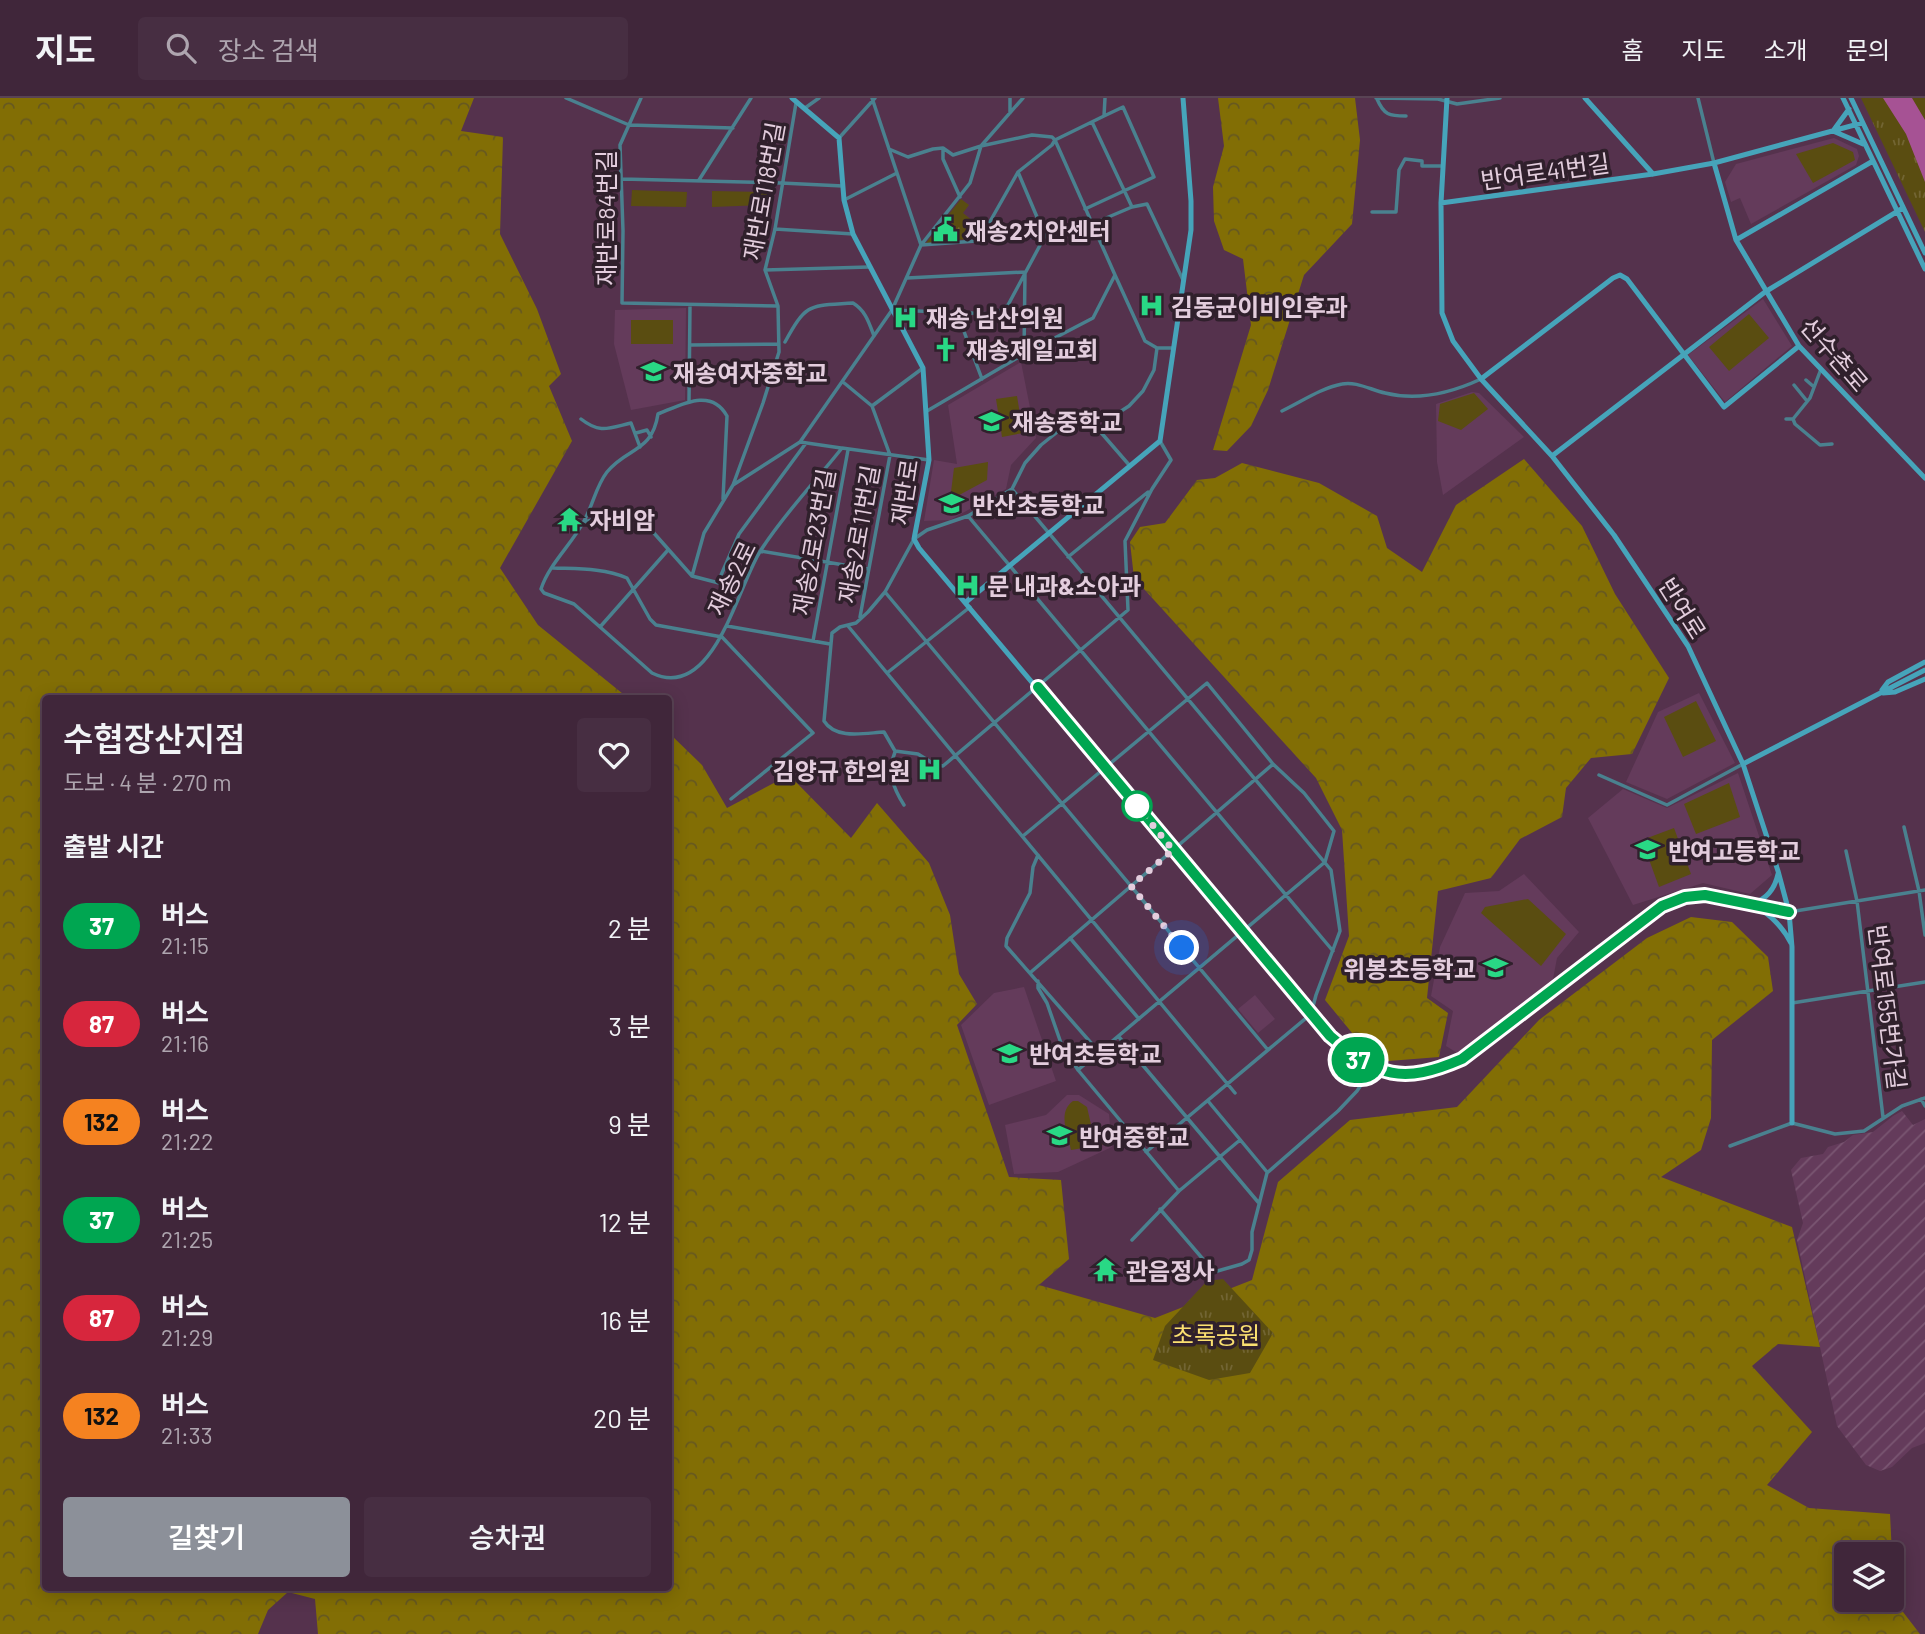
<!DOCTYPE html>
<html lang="ko">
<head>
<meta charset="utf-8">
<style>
  body { margin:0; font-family:Barlow,"Noto Sans KR",sans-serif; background:#472e42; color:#f1f3f6; height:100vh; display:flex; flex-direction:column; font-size:26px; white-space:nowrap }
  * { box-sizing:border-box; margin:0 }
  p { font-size:23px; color:#aea5af }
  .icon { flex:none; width:38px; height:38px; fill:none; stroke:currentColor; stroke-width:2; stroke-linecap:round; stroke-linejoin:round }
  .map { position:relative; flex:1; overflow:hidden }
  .side { position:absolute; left:42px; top:597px; width:630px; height:896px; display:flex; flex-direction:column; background:#40263a; border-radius:7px; box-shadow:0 4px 18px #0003,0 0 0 2px #594354 }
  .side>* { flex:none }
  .badge { padding:0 14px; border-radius:23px; font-size:24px; line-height:46px }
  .tools { position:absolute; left:1834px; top:1444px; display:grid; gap:14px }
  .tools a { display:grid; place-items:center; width:70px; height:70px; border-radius:7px; background:#40263a; box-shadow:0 4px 18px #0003,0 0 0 2px #594354; font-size:35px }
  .you { position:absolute; width:35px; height:35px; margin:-18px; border:5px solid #fff; border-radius:50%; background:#1a73e8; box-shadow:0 0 0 10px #1a73e833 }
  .map>.badge { position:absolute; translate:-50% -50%; box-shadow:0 0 0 4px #fff }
  h2 { padding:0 21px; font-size:26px; line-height:63px }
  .round { display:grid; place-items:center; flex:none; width:74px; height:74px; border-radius:7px; background:#472e42 }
  .summary { display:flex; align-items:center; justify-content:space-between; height:119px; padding:0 21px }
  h1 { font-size:33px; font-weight:600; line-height:52px }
  .action { display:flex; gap:14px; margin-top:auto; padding:14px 21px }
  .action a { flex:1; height:80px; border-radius:7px; background:#8c9099; color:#fff; font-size:28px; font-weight:600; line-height:80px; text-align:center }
  .action a+a { background:#472e42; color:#f1f3f6 }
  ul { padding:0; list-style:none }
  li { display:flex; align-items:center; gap:21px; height:98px; padding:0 21px }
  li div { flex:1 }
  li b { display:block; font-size:26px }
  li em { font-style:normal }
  li .badge { min-width:77px; font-weight:700; text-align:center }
  header { display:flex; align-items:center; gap:42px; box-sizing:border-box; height:98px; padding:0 35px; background:#40263a; border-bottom:2px solid #594354 }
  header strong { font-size:33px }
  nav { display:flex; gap:38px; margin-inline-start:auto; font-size:24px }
  .search { width:490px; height:63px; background:#472e42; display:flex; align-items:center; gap:18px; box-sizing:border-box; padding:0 24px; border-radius:7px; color:#aea5af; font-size:26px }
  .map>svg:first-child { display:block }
  .built { fill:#643b5b }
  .industrial { fill:url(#industrial-furrows) }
  .grass { fill:#5a4d11 }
  .forest { fill:url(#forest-crowns) }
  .park { fill:url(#park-tufts) }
  .water { fill:#a65294 }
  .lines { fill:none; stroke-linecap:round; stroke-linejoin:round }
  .street { stroke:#4a818f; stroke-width:3.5 }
  .secondary { stroke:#46a4ba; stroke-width:5 }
  .line-casing { stroke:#fff; stroke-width:16 }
  .line { stroke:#00a651; stroke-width:10 }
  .walk { stroke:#e3cddd; stroke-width:7; stroke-dasharray:0 12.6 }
  .stop-dot { fill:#fff; stroke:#00a651; stroke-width:3.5 }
  .labels { text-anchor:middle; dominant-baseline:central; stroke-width:7; stroke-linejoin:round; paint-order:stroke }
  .street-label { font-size:24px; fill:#e3cddd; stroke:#30202c }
  .poi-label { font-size:24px; font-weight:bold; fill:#e3cddd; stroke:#30202c; text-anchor:start }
  .park-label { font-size:24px; fill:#fbe071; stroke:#30202c }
</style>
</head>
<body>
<header>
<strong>지도</strong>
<div class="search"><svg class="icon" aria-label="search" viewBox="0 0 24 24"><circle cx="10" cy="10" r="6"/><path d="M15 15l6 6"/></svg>장소 검색</div>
<nav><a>홈</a><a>지도</a><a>소개</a><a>문의</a></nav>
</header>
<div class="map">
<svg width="1925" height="1536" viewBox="0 0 1925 1536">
  <defs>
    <pattern id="industrial-furrows" width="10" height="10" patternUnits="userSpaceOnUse" patternTransform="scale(1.75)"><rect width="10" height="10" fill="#643b5b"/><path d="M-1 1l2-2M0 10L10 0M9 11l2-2" fill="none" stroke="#7a5672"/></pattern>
    <pattern id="forest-crowns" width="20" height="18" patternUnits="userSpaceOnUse" patternTransform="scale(1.75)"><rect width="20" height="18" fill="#826e05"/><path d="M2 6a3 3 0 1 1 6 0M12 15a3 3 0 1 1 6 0" fill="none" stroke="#665820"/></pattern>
    <pattern id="park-tufts" width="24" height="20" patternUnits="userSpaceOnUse" patternTransform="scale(1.75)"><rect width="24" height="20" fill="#5a4d11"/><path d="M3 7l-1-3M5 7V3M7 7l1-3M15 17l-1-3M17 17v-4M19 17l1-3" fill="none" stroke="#726533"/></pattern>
  </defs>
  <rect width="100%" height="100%" fill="#55324d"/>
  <path class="built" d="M1834,40L1857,51L1859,58L1856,67L1751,126L1740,100L1731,104L1725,84L1736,66Z
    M1763,201L1792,248L1725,304L1688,257Z
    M686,210L685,302L631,312L614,246L615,212Z
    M1021,264L1036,340L1011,367L1006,391L950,422L924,423L934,362L957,366L948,307Z
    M1472,294L1479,295L1524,339L1443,397L1437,364L1436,306Z
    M1699,595L1735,665L1667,701L1626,684L1658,614Z
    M1738,675L1772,777L1750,796L1703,785L1633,807L1588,720L1623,691L1667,710Z
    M1524,776L1579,834L1557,860L1553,881L1459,956L1446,948L1453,913L1431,898L1440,849L1465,795L1499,793Z
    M1024,889L1056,983L989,1007L961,927L994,895Z
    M1255,897L1275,921L1258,935L1238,911Z
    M1067,997H1079L1109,1016L1112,1049L1058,1074L1014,1076L1005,1027L1046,1017Z"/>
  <path class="industrial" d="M1902,1013L1913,1027L1925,1021V1345L1912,1350L1892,1369L1880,1373L1866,1367L1837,1328L1797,1142L1803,1125L1791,1072L1801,1060L1823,1056L1828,1049L1844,1044L1853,1037L1873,1034L1893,1018Z"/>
  <path class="grass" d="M1833,45L1853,54L1855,62L1813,85L1796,56Z
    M632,92L687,94L686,109L631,108Z
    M712,93L767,94V107L712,109Z
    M1749,216L1769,240L1729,273L1709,249Z
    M631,222H673V246H631Z
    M1474,295L1488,311L1461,332L1438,323L1440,306Z
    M1017,298L1023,335L1002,339L996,301Z
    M988,364L987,382L950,402L954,370Z
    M1696,603L1716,643L1683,659L1664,619Z
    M1729,685L1740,719L1696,736L1684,706Z
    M1674,730L1691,776L1659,789L1642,742Z
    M1528,801L1566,836L1541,868L1481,815L1485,809Z
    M1073,1003H1078L1087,1009L1092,1031L1103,1029L1106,1046L1071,1052C1068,1037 1057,1014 1073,1003Z"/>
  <path class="forest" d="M0,0H474L461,33L503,39L500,136L537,211L561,276L549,288L572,343L500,470L538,527L628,600H46V1489H668L669,635L702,667L727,710L789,677L851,740L877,705L929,765L950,817L959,876L977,906L957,927L1009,1079L1061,1082L1069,1161L1039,1187L1155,1220L1252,1182L1278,1084L1350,1022L1457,1009L1539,922L1647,840L1691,819L1732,824L1768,859L1773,893L1712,942L1711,1020L1701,1052L1661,1079L1792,1129L1820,1249L1778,1246L1752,1268L1812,1334L1767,1387L1809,1410L1890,1416L1892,1456H1846V1502H1892V1461L1893,1501L1920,1536H318L315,1501L288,1494L268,1512L258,1536H0Z
    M1218,0H1355L1360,42L1352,126L1304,177L1268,292L1251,328L1227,353L1213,352L1251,227L1243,161L1224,152L1214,123L1213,89L1224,48Z
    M1524,361L1582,428L1615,496L1669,580L1632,656L1591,660L1566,690L1562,719L1520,741L1491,780L1438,793L1427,900L1448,915L1439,959L1376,964L1325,902L1349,838L1342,732L1316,680L1134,480L1130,444L1140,429L1165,425L1197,382L1215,380L1242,365L1319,385L1377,418L1387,450L1422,474L1456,407Z"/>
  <path class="park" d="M1861,0H1925V134Z
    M961,101L969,107L963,115L983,131L978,140L926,145Z
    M1223,1181L1273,1235L1250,1275L1209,1282L1153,1262L1165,1228L1207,1183Z"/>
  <path class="water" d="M1883,0H1912L1925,22V84L1906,36Z"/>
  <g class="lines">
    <path class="street" d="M566,0L629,27L733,30
      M641,0L620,47L623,133L622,205L777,208
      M872,0L921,147L1045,138
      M1376,0L1438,1L1457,6L1500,0
      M1698,0L1714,65
      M1377,1C1384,17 1389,18 1406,18
      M805,10L819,0
      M1010,15V0
      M1092,24L1132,109L1147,106L1183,182
      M839,40L875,0
      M943,50V61L960,99
      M889,51L908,59L933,51L943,50L953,57L981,48L1032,37L1052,39L1055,42L1052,47L1018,74L979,143
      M1018,74L1045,138
      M622,81L781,85L843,88
      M699,82L751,0
      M844,102L897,75
      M1085,111L1154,79L1123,9L1104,18
      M1372,114H1396L1399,72L1405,61L1422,63V68H1443
      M1092,126L1132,109
      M775,131L853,136
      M765,172L869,169
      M1115,177L1145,243L1157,250H1173
      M907,180L1025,174L1024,256
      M892,212L995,216L1008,207L1045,138
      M957,215L982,281
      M785,244C807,204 809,208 853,205C866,213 869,225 874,238
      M690,247L779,246
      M1157,250L1154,272L1143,293L1129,308L1115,317L1061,331L1041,347L1025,365L1012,391L968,418L927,432L914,441L885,494L868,514L856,525L840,529L832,535L824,623C836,642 865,635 884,634L895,653L918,656L934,666L943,668L1128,512L1125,443L1152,391L1171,362L1160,343
      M1806,282L1814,289
      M843,284L872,308L890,357L860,519
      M1794,287L1807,303
      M689,303L690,207
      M872,308L923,270
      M927,313L1024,256L1093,220L1115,177L1055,42L1104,18L1105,0
      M1282,313C1301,304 1321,290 1342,286C1356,283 1371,292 1385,295C1417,303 1451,295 1481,281
      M581,321C600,336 609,330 631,325L640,349
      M1786,321H1793L1810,300L1821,271
      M1793,321L1795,326L1820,347L1832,346
      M1091,323L1130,368
      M636,335L647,332L651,339
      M800,344L892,212L921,147L970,85L981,48L1023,0
      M733,387L763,305L779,254L778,208L765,172L775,131L796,5
      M1012,391L1331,772L1340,833L1316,897L1311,916L1146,1054
      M723,401L727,318C711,289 681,307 658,316C652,355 627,349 607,374C596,388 593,407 584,423C572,446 549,466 541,491L544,495L574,506L652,575C714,605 738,486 761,452C784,416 815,384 842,350L929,362
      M968,418L1333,853
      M584,424C610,418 621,409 645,425L692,478L742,491
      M760,453L868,471
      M1068,459L1148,394
      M553,470C578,471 604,470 627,480L650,521L656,527L722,539L813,635L731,701
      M692,478L704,435L733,387L800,344L841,350
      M718,484L739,436L806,345
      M885,494L1268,952
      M727,528L830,546
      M848,528L1235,995
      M600,529L668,452
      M813,543L848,352
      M887,575L970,509
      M895,654C887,674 893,690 904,707
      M1599,677L1667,707L1743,666
      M1904,729L1919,793L1925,837
      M1023,738L1207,585L1273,666L1304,695L1334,733L1325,764
      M1846,753L1857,803L1883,1019
      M1038,757L1033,769L1030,795L1007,840L1006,848L1099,954
      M1789,814L1925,792
      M1070,840L1139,921
      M1031,874L1273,666
      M1038,883V890L1047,905L1062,948L1078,972L1179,1093
      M1792,905L1925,884
      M1119,939L1258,1104
      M1078,972L1325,764
      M1921,1001L1925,1008
      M1208,1003L1267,1074
      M1730,1048L1792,1025L1835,1036L1864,1033L1902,1008L1925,1000
      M1160,1111L1214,1174L1242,1166L1249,1162L1252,1152V1134L1267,1075L1338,1013L1357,993L1373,969
      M1132,1142L1179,1093L1240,1042"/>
    <path class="secondary" d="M792,0L839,40L844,102L853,136L923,270L929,362L914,441L919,450L1311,916C1360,972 1390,992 1462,961L1662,808L1685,799L1705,797L1789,814
      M1447,0L1441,105L1442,215L1453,243L1481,281L1552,358L1614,437L1688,548L1743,666L1778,773L1789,814L1792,849V1025
      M1585,0L1653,76
      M1843,0L1925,171
      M1851,0L1925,155
      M1849,11L1833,33L1863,46
      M1714,65L1736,142L1799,248L1925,380
      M1441,105L1653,76L1714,65L1862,25
      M1736,142L1873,63
      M1481,281L1613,180L1620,177L1627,181L1724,309L1799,248
      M1552,358L1765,194L1903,110
      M966,504L1160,343L1191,132V103L1183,0
      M1882,592L1888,584L1925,564
      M1883,595L1895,594L1925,581
      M1743,666L1925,572
      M1754,805C1768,800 1775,790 1778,776
      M1755,807C1771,818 1782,828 1791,845"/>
  </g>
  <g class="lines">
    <defs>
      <path id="line" d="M1038,589L1330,938C1378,979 1402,987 1462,961L1662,808L1685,799L1705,797L1789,814"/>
    </defs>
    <use href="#line" class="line-casing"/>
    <use href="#line" class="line"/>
    <path class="walk" d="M1137,708L1173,752L1131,788L1182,850"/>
  </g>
  <defs>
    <symbol id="civic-bare" viewBox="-9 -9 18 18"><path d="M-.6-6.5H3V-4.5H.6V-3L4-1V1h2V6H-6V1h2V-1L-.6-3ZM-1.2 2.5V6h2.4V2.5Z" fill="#29d885" stroke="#30202c" stroke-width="2.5" paint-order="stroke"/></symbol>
    <symbol id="hospital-bare" viewBox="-9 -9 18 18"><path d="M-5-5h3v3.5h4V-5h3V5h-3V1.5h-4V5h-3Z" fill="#29d885" stroke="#30202c" stroke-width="2.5" paint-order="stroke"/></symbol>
    <symbol id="church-bare" viewBox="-9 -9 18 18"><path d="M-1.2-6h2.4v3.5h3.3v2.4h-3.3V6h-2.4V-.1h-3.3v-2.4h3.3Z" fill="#29d885" stroke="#30202c" stroke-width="2.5" paint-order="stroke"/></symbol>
    <symbol id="school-bare" viewBox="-9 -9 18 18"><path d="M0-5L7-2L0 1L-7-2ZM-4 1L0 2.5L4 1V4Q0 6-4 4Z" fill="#29d885" stroke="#30202c" stroke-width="2.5" paint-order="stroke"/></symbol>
    <symbol id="temple-bare" viewBox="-9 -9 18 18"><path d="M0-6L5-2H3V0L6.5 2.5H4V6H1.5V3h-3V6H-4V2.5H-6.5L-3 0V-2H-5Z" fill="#29d885" stroke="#30202c" stroke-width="2.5" paint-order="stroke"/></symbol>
  </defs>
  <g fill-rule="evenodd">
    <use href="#civic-bare" x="928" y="114" width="35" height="35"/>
    <use href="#hospital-bare" x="1134" y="190" width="35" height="35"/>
    <use href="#hospital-bare" x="888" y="202" width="35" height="35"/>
    <use href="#church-bare" x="928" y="234" width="35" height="35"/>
    <use href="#school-bare" x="636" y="256" width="35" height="35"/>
    <use href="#school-bare" x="974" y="306" width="35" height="35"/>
    <use href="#school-bare" x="934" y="388" width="35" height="35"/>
    <use href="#temple-bare" x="552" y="404" width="35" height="35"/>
    <use href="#hospital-bare" x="950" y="470" width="35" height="35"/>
    <use href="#hospital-bare" x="912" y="654" width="35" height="35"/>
    <use href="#school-bare" x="1630" y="734" width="35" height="35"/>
    <use href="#school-bare" x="1478" y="852" width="35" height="35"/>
    <use href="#school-bare" x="992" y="938" width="35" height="35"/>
    <use href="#school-bare" x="1042" y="1020" width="35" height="35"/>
    <use href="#temple-bare" x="1088" y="1154" width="35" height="35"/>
  </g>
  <circle class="stop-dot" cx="1137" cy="708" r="14"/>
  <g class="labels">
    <g class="street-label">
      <text transform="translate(1545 73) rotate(-8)">반여로41번길</text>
      <text transform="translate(763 93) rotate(-80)">재반로118번길</text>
      <text transform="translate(605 120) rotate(-90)">재반로84번길</text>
      <text transform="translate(1835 256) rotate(49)">선수촌로</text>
      <text transform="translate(904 394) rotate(-81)">재반로</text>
      <text transform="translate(858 436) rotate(-80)">재송2로11번길</text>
      <text transform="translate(813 444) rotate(-80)">재송2로23번길</text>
      <text transform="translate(731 480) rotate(-64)">재송2로</text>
      <text transform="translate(1683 510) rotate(58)">반여로</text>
      <text transform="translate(1888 909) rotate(83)">반여로155번가길</text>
    </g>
    <g class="poi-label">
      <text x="965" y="132">재송2치안센터</text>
      <text x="1171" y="208">김동균이비인후과</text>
      <text x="926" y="219">재송 남산의원</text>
      <text x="966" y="251">재송제일교회</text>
      <text x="673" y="274">재송여자중학교</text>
      <text x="1012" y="323">재송중학교</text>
      <text x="972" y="406">반산초등학교</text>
      <text x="589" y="421">자비암</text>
      <text x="987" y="487">문 내과&amp;소아과</text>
      <text x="910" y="672" text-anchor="end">김양규 한의원</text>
      <text x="1668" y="752">반여고등학교</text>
      <text x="1476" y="870" text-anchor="end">위봉초등학교</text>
      <text x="1029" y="955">반여초등학교</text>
      <text x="1079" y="1038">반여중학교</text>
      <text x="1126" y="1172">관음정사</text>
    </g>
    <g class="park-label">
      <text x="1216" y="1236">초록공원</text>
    </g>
  </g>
</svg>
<div class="tools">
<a><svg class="icon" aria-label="layers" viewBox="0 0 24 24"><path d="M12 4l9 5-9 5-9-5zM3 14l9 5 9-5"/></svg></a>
</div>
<div class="you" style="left:1182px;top:850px"></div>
<b class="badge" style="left:1358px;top:962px;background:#00a651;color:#fff">37</b>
<section class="side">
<div class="summary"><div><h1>수협장산지점</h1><p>도보 · 4 분 · 270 m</p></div><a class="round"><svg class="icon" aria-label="heart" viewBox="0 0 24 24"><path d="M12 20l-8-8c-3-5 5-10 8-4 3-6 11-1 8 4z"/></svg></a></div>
<h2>출발 시간</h2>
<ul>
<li><span class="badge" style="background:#00a651;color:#fff">37</span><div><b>버스</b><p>21:15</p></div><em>2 분</em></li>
<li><span class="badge" style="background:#d7263d;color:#fff">87</span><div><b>버스</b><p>21:16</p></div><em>3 분</em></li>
<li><span class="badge" style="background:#f58220;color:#111">132</span><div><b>버스</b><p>21:22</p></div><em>9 분</em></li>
<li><span class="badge" style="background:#00a651;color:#fff">37</span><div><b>버스</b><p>21:25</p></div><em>12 분</em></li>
<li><span class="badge" style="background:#d7263d;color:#fff">87</span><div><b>버스</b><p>21:29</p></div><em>16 분</em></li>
<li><span class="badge" style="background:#f58220;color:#111">132</span><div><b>버스</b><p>21:33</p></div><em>20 분</em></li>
</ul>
<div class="action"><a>길찾기</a><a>승차권</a></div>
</section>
</div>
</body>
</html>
